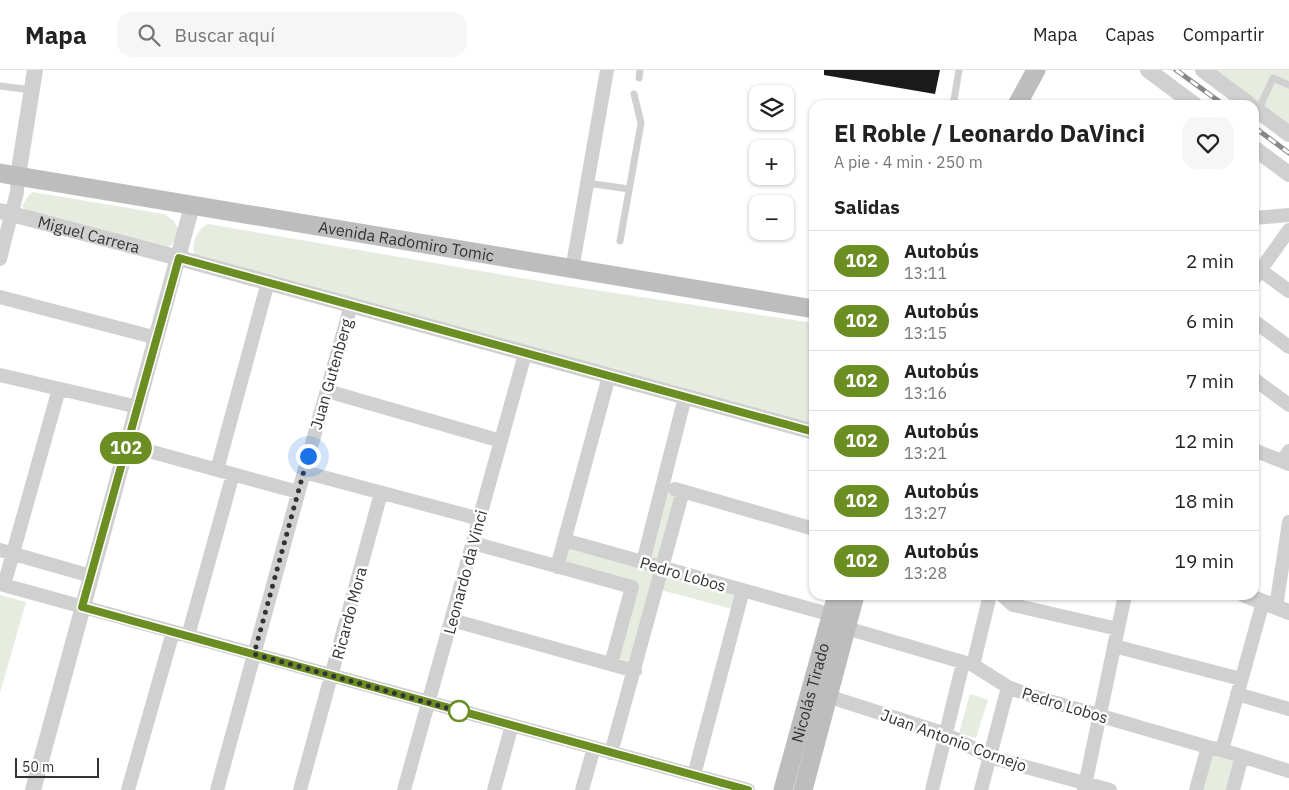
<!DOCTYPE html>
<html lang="es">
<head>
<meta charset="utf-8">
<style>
  body { margin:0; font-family:"IBM Plex Sans",sans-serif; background:#f6f6f6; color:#222; height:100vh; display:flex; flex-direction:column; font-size:19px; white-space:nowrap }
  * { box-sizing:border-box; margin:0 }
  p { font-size:16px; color:#767676 }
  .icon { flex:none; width:28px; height:28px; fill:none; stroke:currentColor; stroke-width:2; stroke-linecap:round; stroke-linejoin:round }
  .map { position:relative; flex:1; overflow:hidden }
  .details { position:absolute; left:809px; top:30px; width:450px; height:500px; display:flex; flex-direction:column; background:#fff; border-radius:15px; box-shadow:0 1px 4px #0004 }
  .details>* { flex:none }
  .badge { padding:0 10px; border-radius:16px; font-size:18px; line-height:32px }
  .tools { position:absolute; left:749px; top:15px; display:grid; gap:10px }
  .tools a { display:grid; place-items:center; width:45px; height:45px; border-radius:10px; background:#fff; box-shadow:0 1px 4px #0004; font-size:25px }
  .scale { position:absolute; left:15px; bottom:12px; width:84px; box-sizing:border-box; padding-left:5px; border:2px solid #333; border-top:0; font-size:14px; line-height:18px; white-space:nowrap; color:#333; -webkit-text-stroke:4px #fff; paint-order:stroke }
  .you { position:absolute; width:25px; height:25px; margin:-12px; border:4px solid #fff; border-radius:50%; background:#1a73e8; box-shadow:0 0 0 8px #1a73e833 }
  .map>.badge { position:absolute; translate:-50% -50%; box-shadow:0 0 0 2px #fff }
  h2 { padding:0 25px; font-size:19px; line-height:45px }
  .round { display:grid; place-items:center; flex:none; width:52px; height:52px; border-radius:15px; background:#f6f6f6 }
  .headline { display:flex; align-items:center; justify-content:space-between; height:85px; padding:0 25px }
  h1 { font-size:24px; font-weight:700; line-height:38px }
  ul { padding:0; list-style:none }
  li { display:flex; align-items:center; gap:15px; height:60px; padding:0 25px; border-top:1px solid #e0e0e0 }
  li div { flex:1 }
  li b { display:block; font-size:19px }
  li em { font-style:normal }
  li .badge { min-width:55px; font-weight:700; text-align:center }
  header { display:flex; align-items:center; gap:30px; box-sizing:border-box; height:70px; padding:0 25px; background:#fff; border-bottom:1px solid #e0e0e0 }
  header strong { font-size:24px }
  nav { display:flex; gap:28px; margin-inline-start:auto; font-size:18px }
  .search { width:350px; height:45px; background:#f6f6f6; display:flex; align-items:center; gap:12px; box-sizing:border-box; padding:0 18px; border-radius:15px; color:#767676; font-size:19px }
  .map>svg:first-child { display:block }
  .green { fill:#e6ecdf }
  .building { fill:#1a1a1a }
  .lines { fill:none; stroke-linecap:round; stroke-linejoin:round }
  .service { stroke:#d0d0d0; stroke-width:7 }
  .minor { stroke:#d0d0d0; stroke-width:14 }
  .tertiary { stroke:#d0d0d0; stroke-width:16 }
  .secondary { stroke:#bdbdbd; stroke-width:19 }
  .rail-casing { stroke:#888; stroke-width:5 }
  .rail { stroke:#fff; stroke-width:3; stroke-dasharray:9; stroke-linecap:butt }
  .line-casing { stroke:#fff; stroke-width:11 }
  .line { stroke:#6b8e23; stroke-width:8 }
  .walk { stroke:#333; stroke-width:5; stroke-dasharray:0 9 }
  .stop-dot { fill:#fff; stroke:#6b8e23; stroke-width:2.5 }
  .labels { text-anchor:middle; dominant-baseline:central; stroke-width:5; stroke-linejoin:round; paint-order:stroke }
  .street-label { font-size:16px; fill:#333; stroke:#fff }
</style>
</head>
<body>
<header>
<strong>Mapa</strong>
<div class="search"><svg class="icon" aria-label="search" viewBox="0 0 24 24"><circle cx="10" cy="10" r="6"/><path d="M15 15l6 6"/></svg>Buscar aquí</div>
<nav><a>Mapa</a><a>Capas</a><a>Compartir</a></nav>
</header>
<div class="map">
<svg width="1289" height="720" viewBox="0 0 1289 720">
  <rect width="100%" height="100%" fill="#fff"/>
  <path class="green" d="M1216,0H1289V55Z
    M33,122L164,144L173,150L178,158C176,167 175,176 165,178L25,140L22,136L29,125Z
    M208,154L568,216L814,253V356L195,186C190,175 197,159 208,154Z
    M666,421L678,425L660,491L648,487Z
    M568,478L653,501L654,508L633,588L629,592L620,589L618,585L638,515L568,493L564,489Z
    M665,505L736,524L732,539L661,520Z
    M0,525L26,532L0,623Z
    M970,624L988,630L976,668L959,663Z
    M1212,682L1237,688L1228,720H1201Z"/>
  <path class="building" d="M824,0H940L935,24L824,5Z"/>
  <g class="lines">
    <path class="service" d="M639,8L640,0
      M0,16L32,20
      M950,35L954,30L959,0
      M1258,41L1273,8L1289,15
      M587,113L629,119
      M620,171L641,53L634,24"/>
    <path class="minor" d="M1254,148L1289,145
      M0,189L17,122L18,106
      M572,200L607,0
      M1260,200L1289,221
      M1254,209L1289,160
      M0,227L157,268
      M1254,251L1289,277
      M0,305L138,337
      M1254,309L1289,335
      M327,321L501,371
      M127,375L298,422
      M1254,380L1289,394
      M1282,391L1289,381
      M217,400L268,212
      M304,402L480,449
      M675,419L814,459
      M564,470L832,545
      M473,473L632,517L611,594
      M0,480L91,506
      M643,492L685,327
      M557,497L609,306
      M0,514L748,720
      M4,515L59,319
      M1002,525L1013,535L1118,559
      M1276,537L1289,452
      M452,550L635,601
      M846,558L973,595L1008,617L1032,626L1208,677L1222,680L1289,701
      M188,566L233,404
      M1114,576L1241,609
      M973,595L990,525
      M1237,624L1289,639
      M827,626L946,664L990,687L1110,720
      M1222,680L1263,532
      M611,683L683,421
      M694,705L743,520
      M128,720L173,562
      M217,720L304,402L351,235
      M300,720L381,423
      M404,720L525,284
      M494,720L512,655
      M582,720L594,678
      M932,720L963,593
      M981,720L1008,617
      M1084,720L1125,525
      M1196,720L1208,677
      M1233,720L1242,686"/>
    <g class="tertiary">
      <path d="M1148,0L1195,35"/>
      <path d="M1203,0L1250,35"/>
      <path d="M1254,38L1289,64"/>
      <path d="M1254,78L1289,104"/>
      <path d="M18,106L35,0"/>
      <path id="s1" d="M0,141L179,188L814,362"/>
      <path d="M1245,525L1289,542"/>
      <path d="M33,720L192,136"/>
    </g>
    <g class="secondary">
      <path d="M1017,35L1036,0"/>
      <path id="s2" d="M0,103L814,239"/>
      <path id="s3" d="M783,720L837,525"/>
      <path d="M803,720L855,525"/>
    </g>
    <defs>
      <path id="rail" d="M1176,0L1224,35
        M1254,57L1289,83"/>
    </defs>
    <use href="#rail" class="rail-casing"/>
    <use href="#rail" class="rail"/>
  </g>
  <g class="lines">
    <defs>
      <path id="line" d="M748,720L82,537L179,188L814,362"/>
    </defs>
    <use href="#line" class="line-casing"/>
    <use href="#line" class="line"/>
    <path class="walk" d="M308,386L254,584L462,642L459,641"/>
  </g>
  <circle class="stop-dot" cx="459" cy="641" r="10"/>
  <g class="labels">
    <g class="street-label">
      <text stroke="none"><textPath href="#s1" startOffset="92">Miguel Carrera</textPath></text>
      <text stroke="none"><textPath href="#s2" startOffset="412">Avenida Radomiro Tomic</textPath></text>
      <text transform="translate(331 304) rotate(-74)">Juan Gutenberg</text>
      <text transform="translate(465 502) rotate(-75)">Leonardo da Vinci</text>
      <text transform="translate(683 504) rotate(16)">Pedro Lobos</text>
      <text transform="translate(349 543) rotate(-75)">Ricardo Mora</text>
      <text stroke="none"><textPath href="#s3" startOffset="101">Nicolás Tirado</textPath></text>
      <text transform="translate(1065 635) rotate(17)">Pedro Lobos</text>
      <text transform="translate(954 670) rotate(20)">Juan Antonio Cornejo</text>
    </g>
  </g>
</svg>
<div class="tools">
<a><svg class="icon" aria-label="layers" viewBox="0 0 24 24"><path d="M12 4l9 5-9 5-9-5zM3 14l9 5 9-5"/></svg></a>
<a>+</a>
<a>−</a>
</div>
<div class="scale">50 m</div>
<div class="you" style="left:308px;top:386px"></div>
<b class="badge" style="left:126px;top:378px;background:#6b8e23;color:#fff">102</b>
<section class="details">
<div class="headline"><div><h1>El Roble / Leonardo DaVinci</h1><p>A pie · 4 min · 250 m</p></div><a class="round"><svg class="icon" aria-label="heart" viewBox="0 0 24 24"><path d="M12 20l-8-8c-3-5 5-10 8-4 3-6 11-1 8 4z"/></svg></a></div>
<h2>Salidas</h2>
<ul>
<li><span class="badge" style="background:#6b8e23;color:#fff">102</span><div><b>Autobús</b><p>13:11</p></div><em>2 min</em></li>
<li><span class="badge" style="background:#6b8e23;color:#fff">102</span><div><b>Autobús</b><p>13:15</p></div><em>6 min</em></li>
<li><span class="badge" style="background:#6b8e23;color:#fff">102</span><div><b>Autobús</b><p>13:16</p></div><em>7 min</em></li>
<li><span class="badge" style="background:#6b8e23;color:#fff">102</span><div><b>Autobús</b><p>13:21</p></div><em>12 min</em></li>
<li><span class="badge" style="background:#6b8e23;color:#fff">102</span><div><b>Autobús</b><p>13:27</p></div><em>18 min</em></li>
<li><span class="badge" style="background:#6b8e23;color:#fff">102</span><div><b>Autobús</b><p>13:28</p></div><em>19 min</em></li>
</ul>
</section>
</div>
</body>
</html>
